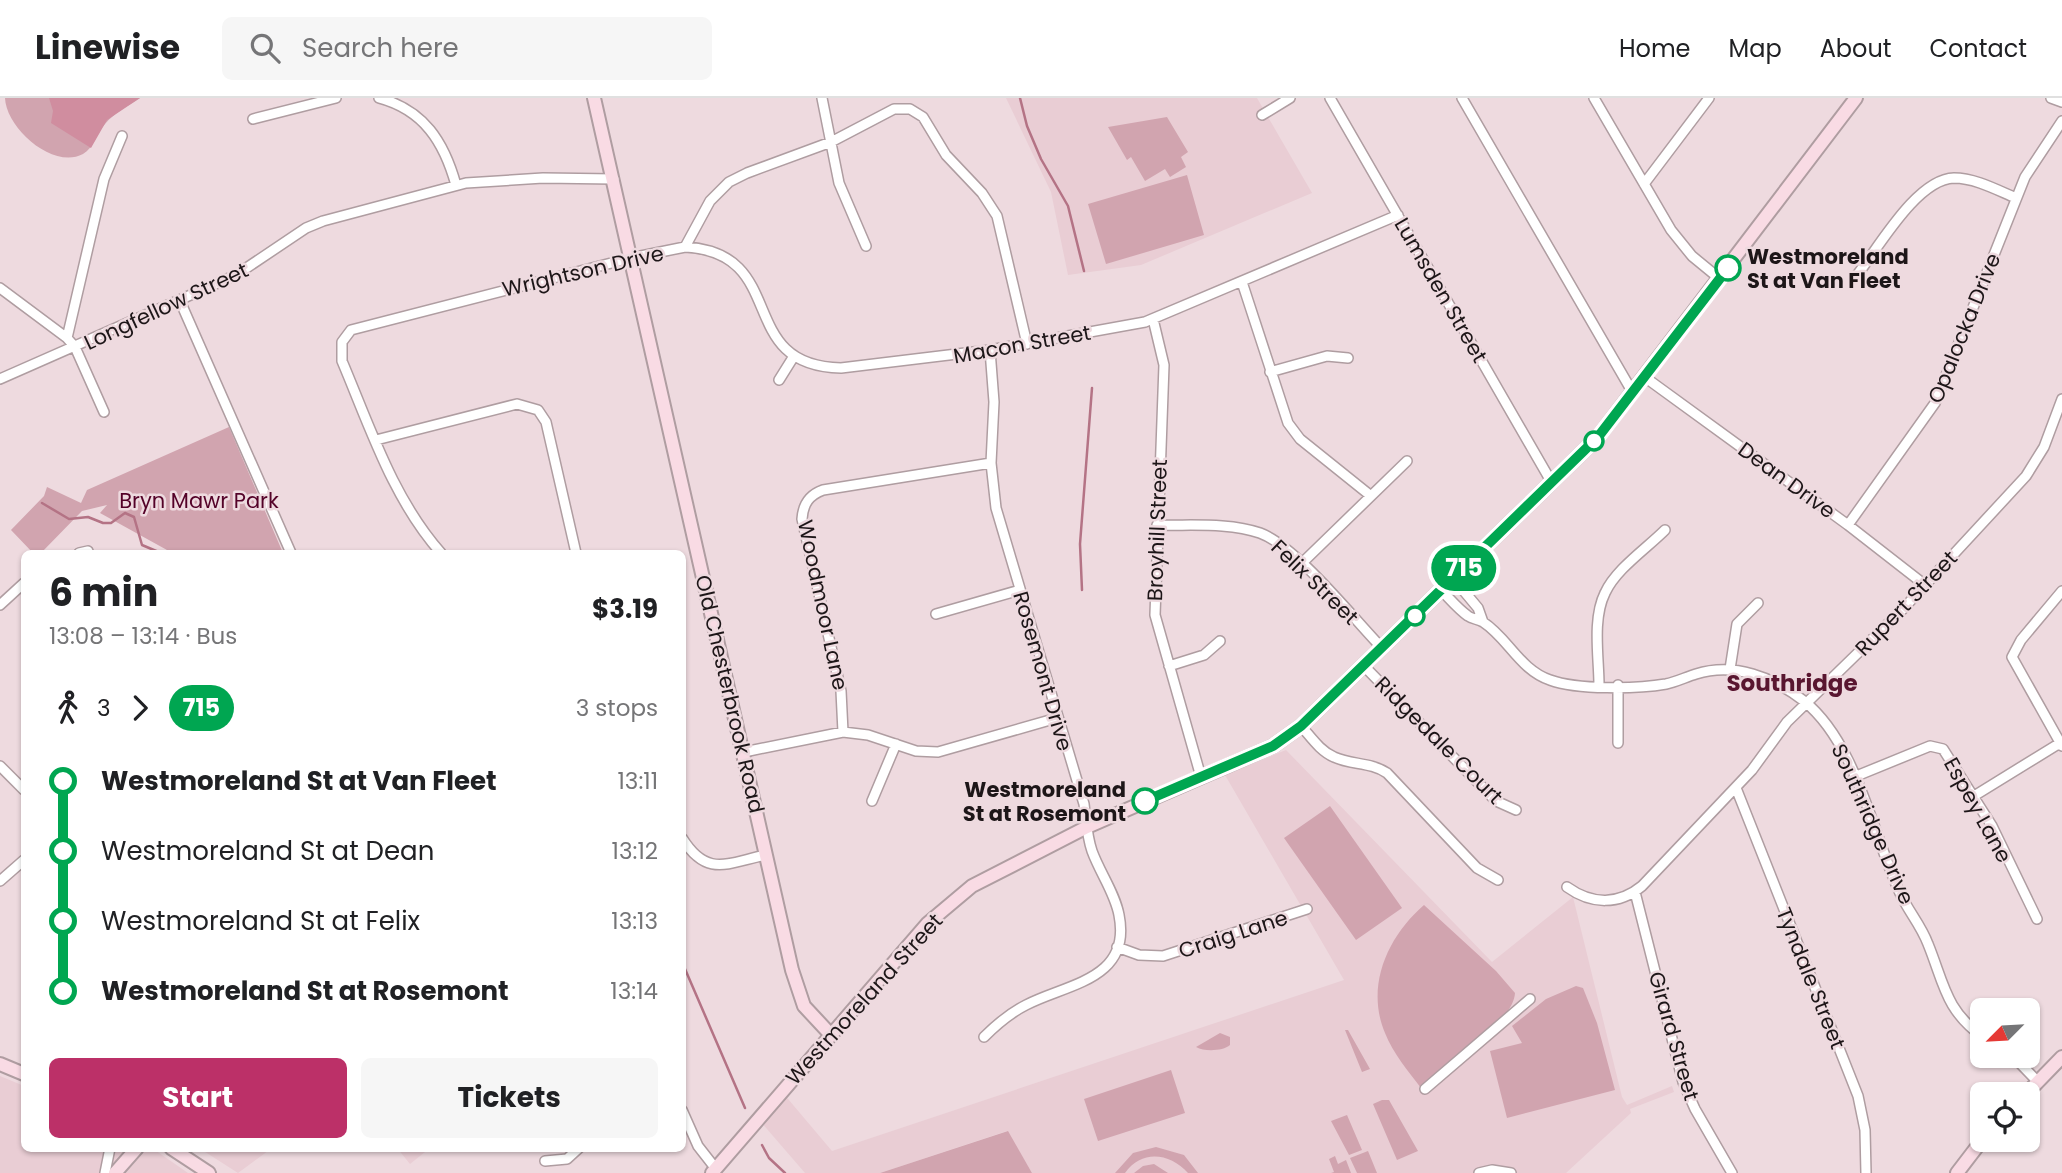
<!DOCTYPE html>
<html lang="en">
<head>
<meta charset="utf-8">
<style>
  body { margin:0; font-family:Poppins,sans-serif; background:#f6f6f6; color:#202124; height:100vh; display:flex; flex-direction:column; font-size:26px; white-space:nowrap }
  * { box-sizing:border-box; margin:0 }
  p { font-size:23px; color:#757577 }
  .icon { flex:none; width:38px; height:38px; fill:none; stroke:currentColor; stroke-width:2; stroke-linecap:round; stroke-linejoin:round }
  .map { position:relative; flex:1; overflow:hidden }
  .side { position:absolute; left:21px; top:452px; width:665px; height:602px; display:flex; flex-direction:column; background:#fff; border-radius:10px; box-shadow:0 2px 5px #0004 }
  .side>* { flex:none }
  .badge { padding:0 14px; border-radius:23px; font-size:24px; line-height:46px }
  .needle { width:46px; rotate:246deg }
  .buttons { position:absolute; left:1970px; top:900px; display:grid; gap:14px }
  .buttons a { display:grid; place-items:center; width:70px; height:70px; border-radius:10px; background:#fff; box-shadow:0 2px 5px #0004; font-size:35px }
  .map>.badge { position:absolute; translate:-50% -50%; box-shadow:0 0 0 4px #fff }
  .legs { display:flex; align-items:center; gap:10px; height:77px; padding:0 28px; font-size:23px }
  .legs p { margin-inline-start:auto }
  .head { display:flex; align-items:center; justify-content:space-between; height:119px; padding:0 28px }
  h1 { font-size:38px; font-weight:700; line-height:52px }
  .cta { display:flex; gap:14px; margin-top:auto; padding:14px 28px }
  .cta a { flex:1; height:80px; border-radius:10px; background:#bc3068; color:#fff; font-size:28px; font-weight:700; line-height:80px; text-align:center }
  .cta a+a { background:#f6f6f6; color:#202124 }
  ul { padding:0 28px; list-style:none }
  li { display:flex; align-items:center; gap:24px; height:70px; font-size:26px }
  li i { display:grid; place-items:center; width:10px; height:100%; margin:0 9px; background:currentColor }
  li i::after { content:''; width:18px; height:18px; margin:-9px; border:5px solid; border-radius:50%; background:#fff }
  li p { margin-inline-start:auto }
  li:first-child i { background:linear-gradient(#0000 50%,currentColor 0) }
  li:last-child i { background:linear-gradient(currentColor 50%,#0000 0) }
  header { display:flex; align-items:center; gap:42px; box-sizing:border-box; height:98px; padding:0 35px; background:#fff; border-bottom:2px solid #e0e0e0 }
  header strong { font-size:33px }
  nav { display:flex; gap:38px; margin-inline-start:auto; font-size:24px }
  .search { width:490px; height:63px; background:#f6f6f6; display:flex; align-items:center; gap:18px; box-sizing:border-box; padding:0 24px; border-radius:10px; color:#757577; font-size:26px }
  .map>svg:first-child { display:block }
  .built { fill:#e9cdd4 }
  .green { fill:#d1a4af }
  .forest { fill:#d08d9f }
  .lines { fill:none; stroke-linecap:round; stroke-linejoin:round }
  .stream { stroke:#b47385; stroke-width:2.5 }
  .street-casing { stroke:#af9da1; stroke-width:12 }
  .secondary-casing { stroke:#af9da1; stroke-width:16 }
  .street { stroke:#fff; stroke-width:9 }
  .secondary { stroke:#f9dbe4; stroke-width:12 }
  .line-1-casing { stroke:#fff; stroke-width:16 }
  .line-1 { stroke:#00a651; stroke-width:10 }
  .stop-1-dot { fill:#fff; stroke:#00a651; stroke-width:3.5 }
  .labels { text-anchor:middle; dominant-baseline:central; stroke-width:5; stroke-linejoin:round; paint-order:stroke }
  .stop-label { font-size:21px; font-weight:bold; fill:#1d1618; stroke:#eedadf; text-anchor:start }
  .street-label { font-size:21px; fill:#1d1618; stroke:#eedadf }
  .park-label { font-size:21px; fill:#540228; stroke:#eedadf }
  .neighbourhood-label { font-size:23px; font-weight:bold; fill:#591630; stroke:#eedadf }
</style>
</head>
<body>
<header>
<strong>Linewise</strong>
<div class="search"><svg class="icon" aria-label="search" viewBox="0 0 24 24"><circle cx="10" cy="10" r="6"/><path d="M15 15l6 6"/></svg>Search here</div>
<nav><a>Home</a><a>Map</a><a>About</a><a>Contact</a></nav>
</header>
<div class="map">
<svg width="2062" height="1075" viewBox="0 0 2062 1075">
  <rect width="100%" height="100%" fill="#eedadf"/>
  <path class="built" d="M1006,0H1257L1312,95L1141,167L1068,177L1051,94Z
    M1286,652L1492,864L1573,799L1622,999L1627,1007L1672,988L1674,994L1630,1011L1631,1015L1566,1075H1032L1007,1033L880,1075H805L760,1023L783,995L832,1053L1344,882L1225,677Z
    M0,978L24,988V1050H152L188,1075H0Z
    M199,1050H272L238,1075Z
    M397,1050H430L410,1066Z"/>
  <path class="green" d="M5,0H140C128,8 114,15 105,26C96,35 94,50 83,56C53,72 6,30 5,0Z
    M1167,19L1188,54L1181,59L1186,69L1170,79L1165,71L1145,83L1131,59L1127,62L1108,29Z
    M1187,77L1204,137L1106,166L1088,106Z
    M229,329L283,455H165L167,452L100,415L107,407L82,413L41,455H33L11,432L44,398L47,389L81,405L87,392Z
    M1330,708L1402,810L1356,842L1284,740Z
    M1424,807L1496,873L1515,895C1514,924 1444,971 1421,990C1408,973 1393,955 1385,935C1365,888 1388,838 1424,807Z
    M1576,888L1583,890L1597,925L1615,992L1507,1020L1490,953L1522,945L1512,928L1546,901Z
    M1345,932H1348L1370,971L1362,974Z
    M1220,935L1230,939V947C1223,953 1205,954 1196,949Z
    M1171,972L1185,1015L1098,1043L1084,1001Z
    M1382,1002H1389L1418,1053L1397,1062L1373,1006Z
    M1347,1017L1362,1052L1349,1057L1331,1023Z
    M1008,1033L1032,1075H880Z
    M1156,1049L1184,1057L1198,1075H1188C1170,1055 1142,1051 1125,1075H1115L1133,1055Z
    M1368,1053L1377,1075H1357L1350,1060Z
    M1335,1058L1338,1066L1346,1062L1351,1075H1331L1334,1074L1329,1061Z
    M1154,1066L1168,1075H1134L1143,1068Z"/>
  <path class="forest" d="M49,0H140L107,22L91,50L51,25L53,13Z"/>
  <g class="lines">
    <path class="stream" d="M1020,0L1027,28L1041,61L1068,108L1084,173
      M42,405L69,421L88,419L103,425H111L125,415L134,419L142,447L161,455
      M1082,492L1080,446L1092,290
      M682,864L745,1010
      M762,1047L769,1060L785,1075"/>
    <defs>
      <path id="street" d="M379,0C424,12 444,44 456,87
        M822,0L839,85L866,148
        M1330,0L1552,385
        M1462,0L1633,295
        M1594,0L1671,132L1692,158L1720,181
        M2051,0L2062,4
        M1262,17L1290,0
        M253,21L336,0
        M1644,86L1709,0
        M685,149C791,155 733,268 841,270L990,252L1145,224L1398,117
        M1857,177C1879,149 1917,81 1954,80C1975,80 1997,92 2016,100
        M1242,184L1288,325L1300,341L1371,398
        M0,190L67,240L75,249L104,314
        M180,203L291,455
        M1153,221L1164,267L1155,517L1201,679
        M67,240L104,81L122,38
        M1270,274L1327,258L1348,260
        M1646,280L1848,427L1925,487
        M0,281L236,177L306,130L323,123L466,85L543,80L614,81
        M779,282L794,258
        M376,342L517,306L538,312L546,324L576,455
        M1157,427C1189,428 1229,424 1260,435C1296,448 1353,520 1382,550
        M1848,427L1935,305L2025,79L2062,23
        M79,455L88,453
        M441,455C393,401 370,329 342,263V244L351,232L631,160L685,149L710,103L729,84L747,75L831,44L894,11H910L923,19L946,57L982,95L997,118L1027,246
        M1301,466L1407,363
        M1453,480L1478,510L1483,524
        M1441,492C1450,501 1458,511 1468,518C1472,521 1478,521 1483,524C1508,540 1520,572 1550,582C1577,592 1637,591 1666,586C1676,584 1686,579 1696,576C1734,564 1773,579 1804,603C1857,646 1872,735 1900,795C1908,813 1921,827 1928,846C1944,885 1945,912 1983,939
        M2062,493L2021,542L2012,559L2062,648
        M0,507L24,485
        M936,516L1020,492
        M1169,568L1204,557L1220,543
        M1364,568L1496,703L1516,712
        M1730,571L1737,526L1758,505
        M1599,587C1599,560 1592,521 1605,495C1616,471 1646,451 1665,432
        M1301,628C1311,639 1320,653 1334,659C1351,667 1371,664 1387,675L1477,770L1498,782
        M843,634L841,593L802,421C803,406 809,397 823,392L991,365
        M1618,645V587
        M744,654L843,634L868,637L916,653L938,654L1057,620
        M0,668L24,692
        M1854,679L1930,648L1943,651L1992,728L2037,821
        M1736,690L1858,998L1865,1032L1866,1075
        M1974,698L2060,645
        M872,703L896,646
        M682,740C707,780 727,765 766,757
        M0,783L24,762
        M1567,789C1592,807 1619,807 1642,788L1752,672L1787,624L1903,511L2026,378L2044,349L2062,301
        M1635,794L1683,984L1695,1011L1732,1075
        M1117,849L1139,857L1163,858L1307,811
        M984,939C997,926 1010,915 1026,907C1066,886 1132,882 1119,817C1115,795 1100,775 1092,753C1087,739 1086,721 1084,706L996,410L991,365L994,304L990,252
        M2012,957L2038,984
        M1425,991L1530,901
        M682,1012L698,1048L716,1071
        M545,1063L567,1061L579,1050
        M105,1075L110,1050
        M1479,1075L1492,1072L1511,1075"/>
      <path id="secondary" d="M594,0L792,872L804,908L831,937
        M0,966L24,976
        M2026,996L2062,959
        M171,1050L209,1075
        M115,1075L137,1050
        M712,1075L928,825L972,788L1087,729L1273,648L1301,628L1598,339L1856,0
        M1957,1075L1983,1041"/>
    </defs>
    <use href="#street" class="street-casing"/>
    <use href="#secondary" class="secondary-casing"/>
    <use href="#street" class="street"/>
    <use href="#secondary" class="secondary"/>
  </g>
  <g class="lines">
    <defs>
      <path id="line-1" d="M1145,703L1273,648L1301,628L1598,339L1728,170"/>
    </defs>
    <use href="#line-1" class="line-1-casing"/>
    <use href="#line-1" class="line-1"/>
  </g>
  <g class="stop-1-dot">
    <circle cx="1728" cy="170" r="12"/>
    <circle cx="1594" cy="343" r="9"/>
    <circle cx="1415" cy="518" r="9"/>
    <circle cx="1145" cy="703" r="12"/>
  </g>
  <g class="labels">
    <g class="stop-label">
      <text x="1747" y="158">Westmoreland<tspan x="1747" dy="24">St at Van Fleet</tspan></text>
      <text x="1126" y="691" text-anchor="end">Westmoreland<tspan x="1126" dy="24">St at Rosemont</tspan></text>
    </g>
    <g class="street-label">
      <text transform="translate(583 173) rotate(-13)">Wrightson Drive</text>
      <text transform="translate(1441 192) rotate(60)">Lumsden Street</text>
      <text transform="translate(166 208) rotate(-25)">Longfellow Street</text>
      <text transform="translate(1964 230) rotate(-68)">Opalocka Drive</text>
      <text transform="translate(1022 246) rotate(-10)">Macon Street</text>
      <text transform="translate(1787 382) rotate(36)">Dean Drive</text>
      <text transform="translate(1157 432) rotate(-88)">Broyhill Street</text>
      <text transform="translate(1315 484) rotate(44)">Felix Street</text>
      <text transform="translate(1906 505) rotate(-46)">Rupert Street</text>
      <text transform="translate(823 507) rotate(78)">Woodmoor Lane</text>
      <text transform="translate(1043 573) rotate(74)">Rosemont Drive</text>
      <text transform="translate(730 596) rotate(77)">Old Chesterbrook Road</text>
      <text transform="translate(1439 642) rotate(45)">Ridgedale Court</text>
      <text transform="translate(1978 712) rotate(61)">Espey Lane</text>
      <text transform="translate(1873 726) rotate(66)">Southridge Drive</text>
      <text transform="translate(1233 836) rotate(-18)">Craig Lane</text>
      <text transform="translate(1811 880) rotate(68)">Tyndale Street</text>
      <text transform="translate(864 901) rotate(-48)">Westmoreland Street</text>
      <text transform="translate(1674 938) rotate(74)">Girard Street</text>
    </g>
    <g class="park-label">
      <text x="199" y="402">Bryn Mawr Park</text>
    </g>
    <g class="neighbourhood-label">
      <text x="1792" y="585">Southridge</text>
    </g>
  </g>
</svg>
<div class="buttons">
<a><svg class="needle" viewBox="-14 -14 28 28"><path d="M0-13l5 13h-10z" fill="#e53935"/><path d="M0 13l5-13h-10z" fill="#757577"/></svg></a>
<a><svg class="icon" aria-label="locate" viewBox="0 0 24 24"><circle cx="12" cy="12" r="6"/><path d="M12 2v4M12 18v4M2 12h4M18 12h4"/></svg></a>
</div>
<b class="badge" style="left:1464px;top:470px;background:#00a651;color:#fff">715</b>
<section class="side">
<div class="head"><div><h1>6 min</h1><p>13:08 – 13:14 · Bus</p></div><b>$3.19</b></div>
<div class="legs"><svg class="icon" aria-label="walk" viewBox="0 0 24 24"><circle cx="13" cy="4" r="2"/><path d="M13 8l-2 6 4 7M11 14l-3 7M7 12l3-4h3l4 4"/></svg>3<svg class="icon" aria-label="forward" viewBox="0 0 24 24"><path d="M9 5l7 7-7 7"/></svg><b class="badge" style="background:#00a651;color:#fff">715</b><p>3 stops</p></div>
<ul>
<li><i style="color:#00a651"></i><b>Westmoreland St at Van Fleet</b><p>13:11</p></li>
<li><i style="color:#00a651"></i><span>Westmoreland St at Dean</span><p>13:12</p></li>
<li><i style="color:#00a651"></i><span>Westmoreland St at Felix</span><p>13:13</p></li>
<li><i style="color:#00a651"></i><b>Westmoreland St at Rosemont</b><p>13:14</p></li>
</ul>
<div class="cta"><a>Start</a><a>Tickets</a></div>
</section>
</div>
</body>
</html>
